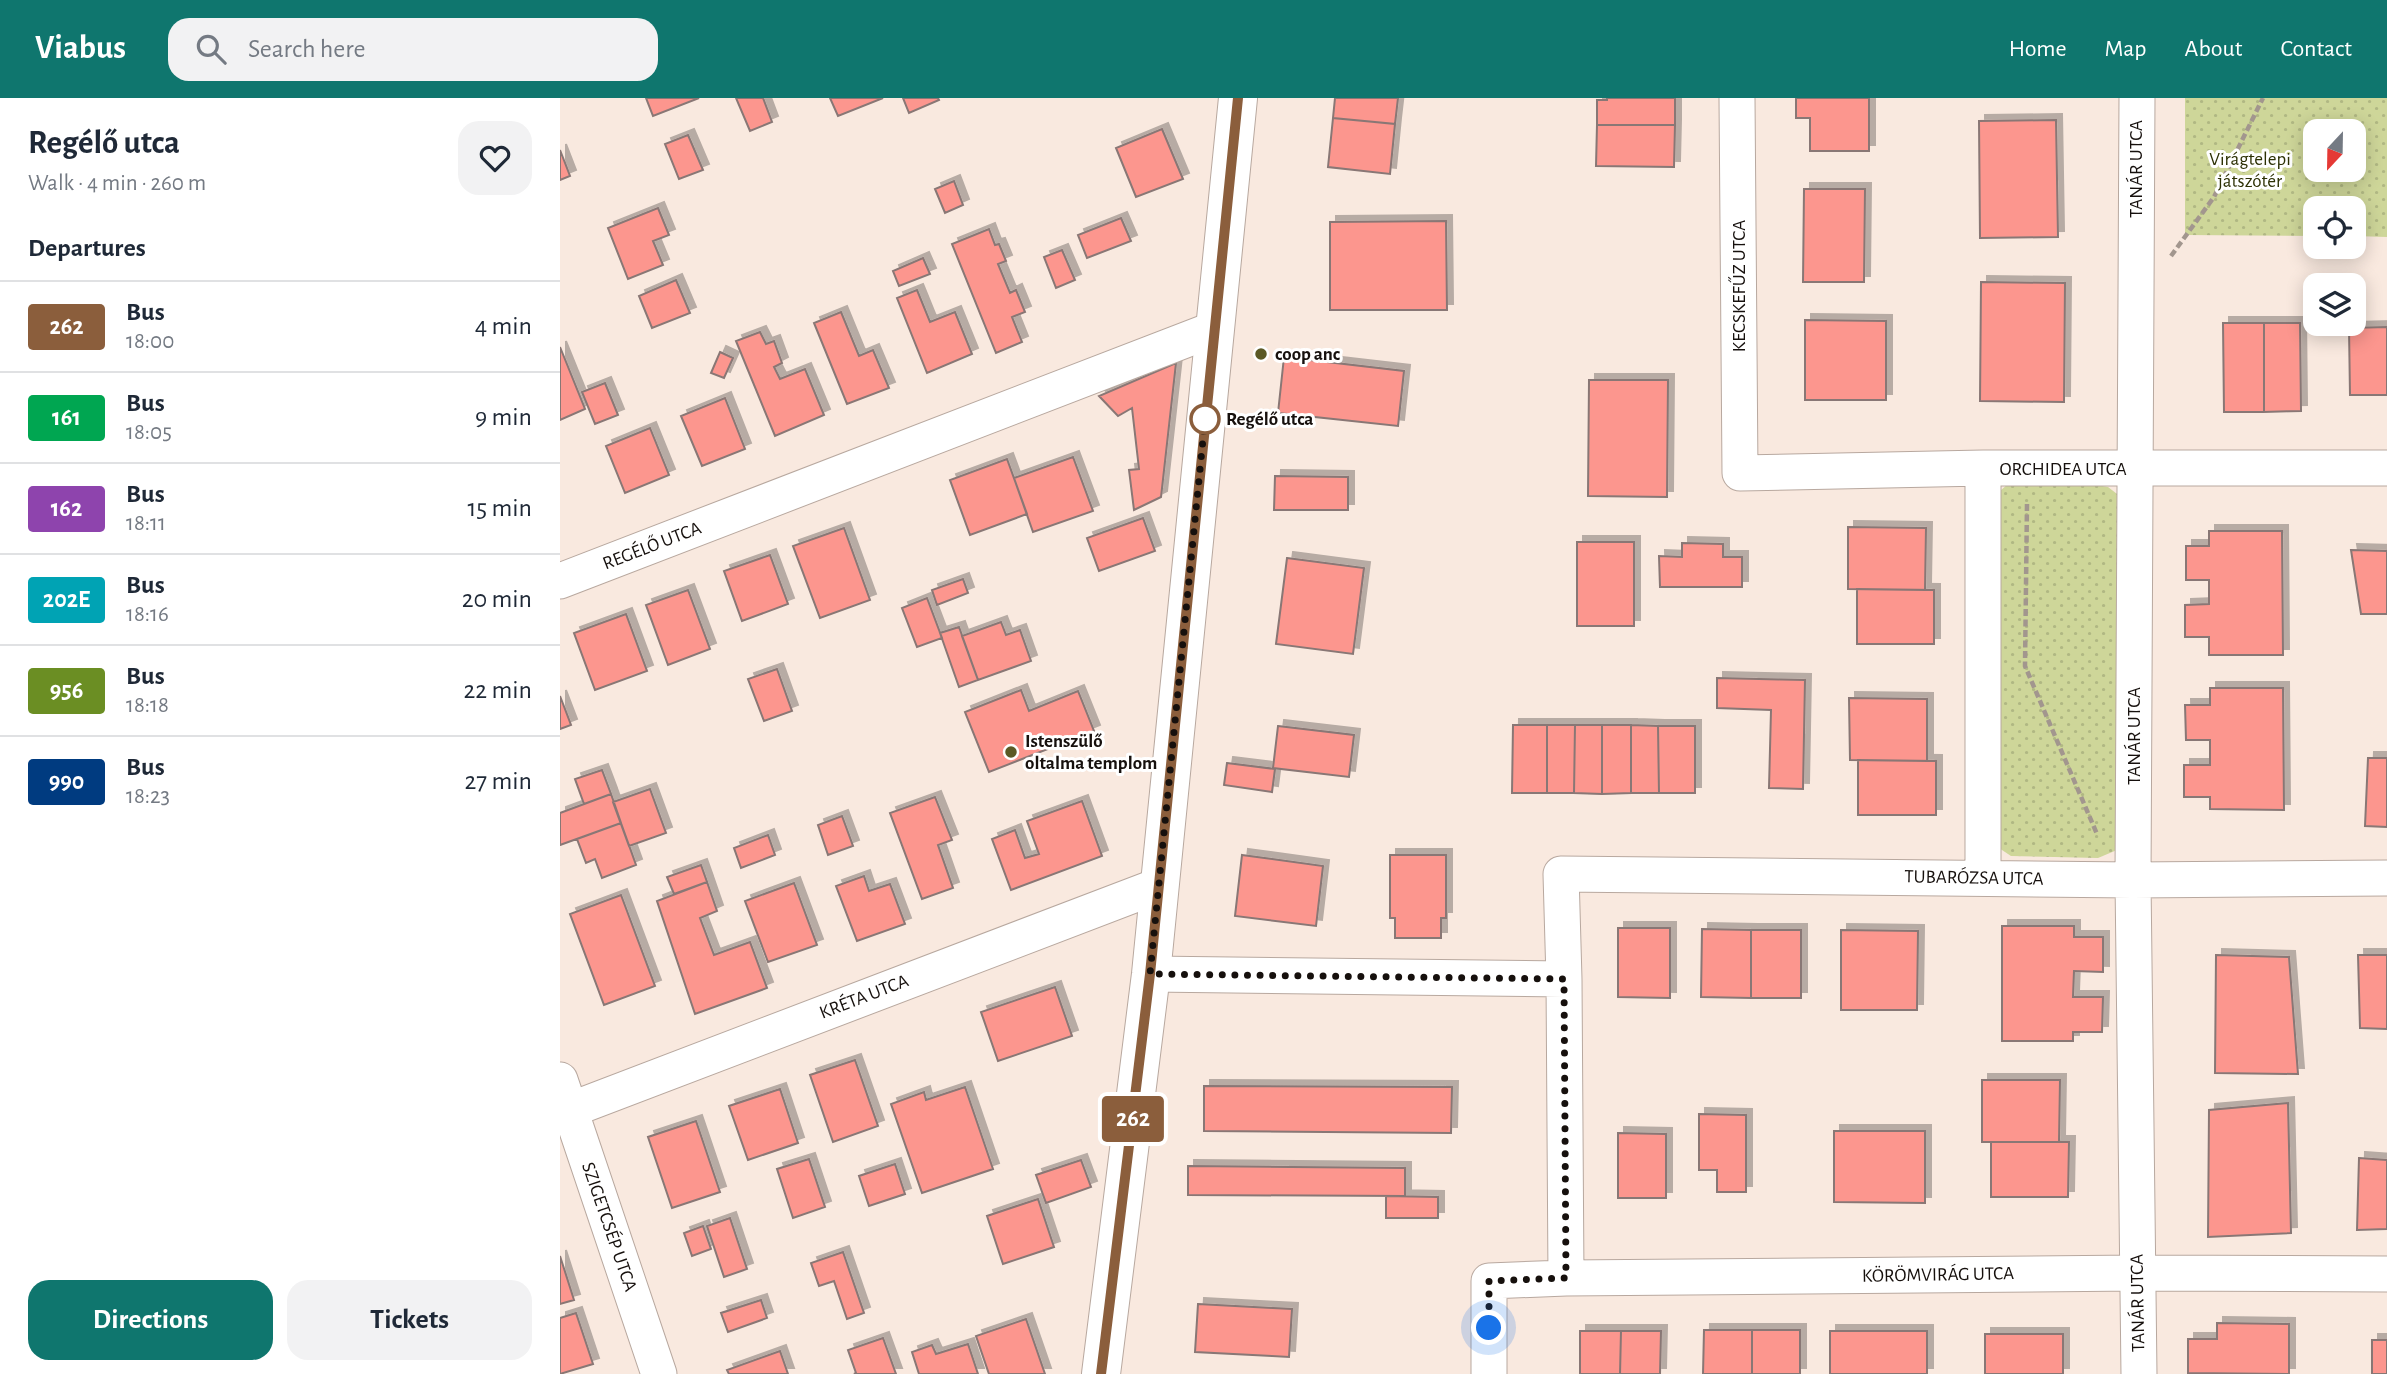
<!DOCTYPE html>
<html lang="en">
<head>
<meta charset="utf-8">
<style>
  body { margin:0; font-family:"Alegreya Sans",sans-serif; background:#f2f2f3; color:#1f2937; height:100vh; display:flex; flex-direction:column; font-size:26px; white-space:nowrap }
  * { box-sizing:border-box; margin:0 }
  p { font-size:23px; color:#747a83 }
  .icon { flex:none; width:38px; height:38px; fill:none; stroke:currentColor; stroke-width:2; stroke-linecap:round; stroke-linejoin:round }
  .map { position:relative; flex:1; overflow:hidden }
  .drawer { display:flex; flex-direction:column; background:#fff; width:560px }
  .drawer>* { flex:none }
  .badge { padding:0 14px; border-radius:5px; font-size:24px; line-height:46px }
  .needle { width:46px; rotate:202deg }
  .buttons { position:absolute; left:1743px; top:21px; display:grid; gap:14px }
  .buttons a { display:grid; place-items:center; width:63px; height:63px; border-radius:14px; background:#fff; box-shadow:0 4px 18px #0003; font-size:35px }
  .you { position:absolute; width:35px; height:35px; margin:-18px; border:5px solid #fff; border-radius:50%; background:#1a73e8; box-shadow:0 0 0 10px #1a73e833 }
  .map>.badge { position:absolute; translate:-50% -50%; box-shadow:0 0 0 4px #fff }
  h2 { padding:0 28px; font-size:26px; line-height:63px }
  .round { display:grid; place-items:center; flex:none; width:74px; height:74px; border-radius:21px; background:#f2f2f3 }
  .headline { display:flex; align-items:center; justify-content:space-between; height:119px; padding:0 28px }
  h1 { font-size:33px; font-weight:700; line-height:52px }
  .primary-button { display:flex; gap:14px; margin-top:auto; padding:14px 28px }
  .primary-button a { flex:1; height:80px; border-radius:21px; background:#0f766e; color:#fff; font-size:28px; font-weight:700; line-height:80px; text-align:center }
  .primary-button a+a { background:#f2f2f3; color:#1f2937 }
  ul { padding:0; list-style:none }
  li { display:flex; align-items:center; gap:21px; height:91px; padding:0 28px; border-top:2px solid #e0e1e3 }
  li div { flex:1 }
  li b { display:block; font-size:26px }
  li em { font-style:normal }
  li .badge { min-width:77px; font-weight:700; text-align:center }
  header { display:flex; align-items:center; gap:42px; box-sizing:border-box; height:98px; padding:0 35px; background:#0f766e; color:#fff }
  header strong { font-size:33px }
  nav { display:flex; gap:38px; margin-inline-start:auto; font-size:24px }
  .search { width:490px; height:63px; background:#f2f2f3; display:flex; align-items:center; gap:18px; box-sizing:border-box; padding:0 24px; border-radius:21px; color:#747a83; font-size:26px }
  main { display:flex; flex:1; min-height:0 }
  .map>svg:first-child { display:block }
  .green { fill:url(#green-dots); fill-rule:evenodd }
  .building { fill:#fc968e; stroke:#897775; stroke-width:2; filter:url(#shadow) }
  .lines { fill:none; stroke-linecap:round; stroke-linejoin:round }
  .street-casing { stroke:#b8a89f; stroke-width:37 }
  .secondary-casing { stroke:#b8a89f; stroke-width:40 }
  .path { stroke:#a2968e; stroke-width:4.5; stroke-dasharray:7 3.5; stroke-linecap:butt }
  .street { stroke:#fff; stroke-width:35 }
  .secondary { stroke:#fff; stroke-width:38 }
  .line-casing { stroke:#fff; stroke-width:16 }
  .line { stroke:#8b5e3c; stroke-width:10 }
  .walk { stroke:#16100d; stroke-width:7; stroke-dasharray:0 12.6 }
  .poi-dot { fill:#5b5925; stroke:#fff; stroke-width:2.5 }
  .stop-dot { fill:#fff; stroke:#8b5e3c; stroke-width:3.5 }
  .labels { text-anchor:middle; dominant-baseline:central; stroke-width:6; stroke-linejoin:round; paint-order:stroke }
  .park-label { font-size:19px; fill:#2c3004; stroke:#fff }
  .street-label { font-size:19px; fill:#16100d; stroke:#fff }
  .poi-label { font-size:19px; font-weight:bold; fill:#16100d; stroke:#fff; text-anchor:start }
  .stop-label { font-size:19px; font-weight:bold; fill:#16100d; stroke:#fff; text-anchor:start }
</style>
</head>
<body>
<header>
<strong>Viabus</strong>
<div class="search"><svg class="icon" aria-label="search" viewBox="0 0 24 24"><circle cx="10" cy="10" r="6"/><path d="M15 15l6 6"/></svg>Search here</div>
<nav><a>Home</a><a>Map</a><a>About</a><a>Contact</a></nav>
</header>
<main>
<section class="drawer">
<div class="headline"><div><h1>Regélő utca</h1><p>Walk · 4 min · 260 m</p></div><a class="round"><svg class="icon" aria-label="heart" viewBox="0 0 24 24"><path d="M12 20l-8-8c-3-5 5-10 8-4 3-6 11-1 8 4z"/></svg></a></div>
<h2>Departures</h2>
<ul>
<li><span class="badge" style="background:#8b5e3c;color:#fff">262</span><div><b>Bus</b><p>18:00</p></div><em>4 min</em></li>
<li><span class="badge" style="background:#00a651;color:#fff">161</span><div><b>Bus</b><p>18:05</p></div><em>9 min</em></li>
<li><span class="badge" style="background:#8e44ad;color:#fff">162</span><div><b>Bus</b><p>18:11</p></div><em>15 min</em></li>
<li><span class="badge" style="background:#00a3b4;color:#fff">202E</span><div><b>Bus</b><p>18:16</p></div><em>20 min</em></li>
<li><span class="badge" style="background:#6b8e23;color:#fff">956</span><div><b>Bus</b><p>18:18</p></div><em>22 min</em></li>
<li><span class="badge" style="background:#003b80;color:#fff">990</span><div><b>Bus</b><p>18:23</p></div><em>27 min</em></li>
</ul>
<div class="primary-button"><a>Directions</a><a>Tickets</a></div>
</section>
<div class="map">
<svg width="1827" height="1276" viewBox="0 0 1827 1276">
  <defs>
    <pattern id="green-dots" width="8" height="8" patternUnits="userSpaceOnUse" patternTransform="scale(1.75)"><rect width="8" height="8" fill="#ced699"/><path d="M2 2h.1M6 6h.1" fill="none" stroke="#b0b783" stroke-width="1.8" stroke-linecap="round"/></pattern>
    <filter id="shadow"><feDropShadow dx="6" dy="-6" stdDeviation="0" flood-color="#0004"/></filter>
  </defs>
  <rect width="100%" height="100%" fill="#f9e9df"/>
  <path class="green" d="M1625,0H1827V139L1794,138V110H1755V138L1625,137ZM1755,33H1794V72H1755Z
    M1448,386L1537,387L1548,389L1561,399L1557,752L1538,760L1451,758L1436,748L1440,393Z"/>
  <path class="building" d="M86,0H139L93,18Z
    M176,0H203L212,24L190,33Z
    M270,0H323L278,18Z
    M343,0H378L379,2L349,15Z
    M775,0H838L835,26L773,20Z
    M1047,0H1115V27H1037V2H1047Z
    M1236,0H1309V53H1250V20H1236Z
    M773,20L835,26L830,76L768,69Z
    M1496,22L1498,139L1420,140L1419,23Z
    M1037,27H1115L1114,69L1036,68Z
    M602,31L623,81L576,99L556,50Z
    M128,37L143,72L119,81L105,46Z
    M0,52L10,78L0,82Z
    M394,83L403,107L385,115L375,91Z
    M1244,91H1305L1304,184H1243Z
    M98,110L109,137L93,143L103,167L68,181L48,130Z
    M561,120L571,143L527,160L518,137Z
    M886,123L887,212H770V124Z
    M429,131L435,147L439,146L446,163L438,166L450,195L456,192L465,214L452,219L462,244L436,255L392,146Z
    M502,152L515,182L496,190L484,159Z
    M363,160L370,176L339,188L333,173Z
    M116,182L130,215L92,230L79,198Z
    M1421,184L1505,185L1504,304L1420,303Z
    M357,192L370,224L395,214L412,256L367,275L337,200Z
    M281,214L299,258L313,252L329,290L287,306L254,225Z
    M1245,222L1326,223V302H1245Z
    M1663,225H1704V314H1664Z
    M1704,225H1740L1741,313L1704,314Z
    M1827,229V297H1790L1789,230Z
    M200,234L206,246L214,243L222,265L214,269L220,281L245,271L264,317L215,338L176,243Z
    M0,249L25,311L0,322Z
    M160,254L173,260L164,280L151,275Z
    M724,259L844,273L838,328L718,315Z
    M616,265L601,399L574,412L569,372L579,371L572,310L558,318L539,298Z
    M1029,282H1108L1107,399L1028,398Z
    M45,285L58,317L35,326L22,294Z
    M165,300L185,351L142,368L121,318Z
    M90,330L109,377L65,395L46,348Z
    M513,359L533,413L473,434L454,380Z
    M447,361L467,416L410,437L390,382Z
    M715,378L788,379V412H714Z
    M583,420L595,453L539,473L527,440Z
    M1288,429L1366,430L1365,492L1288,491Z
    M284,430L310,502L260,520L233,448Z
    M1649,433H1722L1723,557H1649V539H1625V507L1649,506V482H1626V448H1649Z
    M1017,444H1074V528H1017Z
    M1122,445L1163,446V459H1182V489H1100L1099,458L1122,459Z
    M1791,452L1827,453V516H1801Z
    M210,457L228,506L182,523L164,473Z
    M727,460L804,470L793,556L716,546Z
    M403,481L408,495L377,507L372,492Z
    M1297,491L1374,492V546H1297Z
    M128,492L150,551L108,567L86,507Z
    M367,500L382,540L357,549L342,510Z
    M66,516L87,573L35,592L14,535Z
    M441,524L446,537L460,532L471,563L418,582L402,538Z
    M399,529L418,582L399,589L380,535Z
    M217,571L232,613L204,623L188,581Z
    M1157,580L1245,582L1243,691L1209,690L1211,612L1157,610Z
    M1650,590H1723L1724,712L1650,711V699H1624V667H1650V642H1626L1625,607H1650Z
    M461,592L469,613L518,593L534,633L429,674L405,614Z
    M0,598L11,627L0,631Z
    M1289,600L1367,601V663L1290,662Z
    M953,627H987V695H952Z
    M987,627H1015L1014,695H987Z
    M1015,627H1042V696L1014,695Z
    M1042,627H1071V695L1042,696Z
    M1071,627L1098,628L1099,695H1071Z
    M718,628L794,637L789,679L713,670Z
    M1098,628H1135V695H1099Z
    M1808,660H1827V729L1805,728Z
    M1298,662L1376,663V717H1298Z
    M667,665L715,671L712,694L664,687Z
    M42,672L51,696L24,706L15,681Z
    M90,691L106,735L69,748L53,704Z
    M51,696L61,725L0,747V715Z
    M375,699L392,742L378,747L393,790L362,801L330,715Z
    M522,703L542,758L451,792L432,741L455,732L465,760L479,756L467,723Z
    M282,718L293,748L268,757L258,727Z
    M61,725L76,767L42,780L35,761L26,765L17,741Z
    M208,737L215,757L181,770L174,750Z
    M682,757L763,768L756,828L675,818Z
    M830,757H886V820H881V840H835V820H830Z
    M141,767L147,784L114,796L107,779Z
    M304,778L309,793L330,786L345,826L297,843L276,788Z
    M147,784L157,813L140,820L154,857L190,844L207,890L135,916L97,803Z
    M234,785L257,847L208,864L185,803Z
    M61,797L95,888L44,907L10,816Z
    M1442,828H1514V839H1543V874L1514,873L1513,899H1543L1542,934H1513V943H1442Z
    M1058,830H1110V900L1058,899Z
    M1142,831L1191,832V900L1141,899Z
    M1191,832H1241V900H1191Z
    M1281,832L1358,833L1357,912H1281Z
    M1656,857L1729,859L1738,976L1655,975Z
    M1798,857H1827V931L1800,930Z
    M495,889L512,938L438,963L421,914Z
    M295,962L318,1028L273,1044L250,977Z
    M1422,982H1500L1499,1044H1422Z
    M644,988L892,989L891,1035L644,1033Z
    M405,989L433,1071L362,1095L331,1006L364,994L366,1002Z
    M220,991L238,1045L188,1062L169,1008Z
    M1728,1005L1731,1135L1648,1139L1649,1012Z
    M1139,1016L1186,1017V1094H1157V1072H1139Z
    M136,1023L160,1094L112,1110L88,1039Z
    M1274,1033H1365V1105L1274,1104Z
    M1058,1035L1106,1036V1100H1058Z
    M1431,1044H1509L1508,1099H1431Z
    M1799,1060L1827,1062V1131L1797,1132Z
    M249,1061L265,1109L233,1120L217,1071Z
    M521,1062L531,1089L486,1105L476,1077Z
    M335,1066L345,1096L309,1108L299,1078Z
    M628,1068L845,1070V1098L628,1097Z
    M826,1098L878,1099V1120H826Z
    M478,1101L494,1149L443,1166L427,1118Z
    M170,1120L187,1171L164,1179L147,1128Z
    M143,1128L151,1151L132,1158L124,1135Z
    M283,1154L304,1215L287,1221L274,1183L259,1188L251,1165Z
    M0,1158L14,1202L0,1206Z
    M201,1202L207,1220L168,1234L161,1215Z
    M638,1206L732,1211L729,1259L635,1254Z
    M16,1215L33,1266L0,1276V1220Z
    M466,1221L485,1276H429L416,1238Z
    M1657,1225L1729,1226V1276L1628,1275V1241H1657Z
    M1144,1232H1192V1276H1143Z
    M1192,1232H1240V1276H1192Z
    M1020,1233H1061L1060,1276H1020Z
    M1061,1233H1101L1100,1276H1060Z
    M1270,1233H1367V1276H1270Z
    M1425,1236H1503V1276H1425Z
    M323,1240L336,1276H294L296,1275L288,1252Z
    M1812,1242H1827V1276H1812Z
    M408,1246L418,1276H359L352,1254L372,1247L376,1256Z
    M220,1253L228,1276H169L167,1272Z"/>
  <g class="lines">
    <defs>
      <path id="street" d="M1177,0L1180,375L1423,370H1827
        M1577,0L1573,782L1579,1276
        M0,483L654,231
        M1423,779V370
        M591,876L1004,881
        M0,982L99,1276
        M10,1012L600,787
        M1006,1180L1004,881L1001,776L1573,782L1827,780
        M929,1276V1183L1006,1180L1577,1175L1827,1176"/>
      <path id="secondary" d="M541,1276L591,876L678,0"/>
    </defs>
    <use href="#street" class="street-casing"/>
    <use href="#secondary" class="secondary-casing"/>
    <path class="path" d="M1611,158L1654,99L1703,0
      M1467,406L1465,568L1537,736"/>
    <use href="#street" class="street"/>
    <use href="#secondary" class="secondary"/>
  </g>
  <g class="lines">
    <defs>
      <path id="line" d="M541,1276L590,876L678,0"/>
    </defs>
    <use href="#line" class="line-casing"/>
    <use href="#line" class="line"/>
    <path class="walk" d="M645,321L590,876L1004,881L1006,1180L929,1183V1230"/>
  </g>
  <g class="poi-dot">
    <circle cx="701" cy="256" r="7"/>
    <circle cx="451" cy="654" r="7"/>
  </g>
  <circle class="stop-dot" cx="645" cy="321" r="14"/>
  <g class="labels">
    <g class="park-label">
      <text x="1690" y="61">Virágtelepi<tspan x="1690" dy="22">játszótér</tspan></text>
    </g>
    <g class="street-label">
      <text transform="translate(1576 71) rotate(-90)">TANÁR UTCA</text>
      <text transform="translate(1179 188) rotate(-90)">KECSKEFŰZ UTCA</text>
      <text x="1503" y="371">ORCHIDEA UTCA</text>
      <text transform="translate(92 448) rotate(-21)">REGÉLŐ UTCA</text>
      <text transform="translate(1574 638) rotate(-90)">TANÁR UTCA</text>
      <text transform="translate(1414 780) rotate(1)">TUBARÓZSA UTCA</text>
      <text transform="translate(304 899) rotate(-21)">KRÉTA UTCA</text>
      <text transform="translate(49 1129) rotate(71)">SZIGETCSÉP UTCA</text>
      <text transform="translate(1378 1177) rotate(-1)">KÖRÖMVIRÁG UTCA</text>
      <text transform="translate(1578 1205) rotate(-91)">TANÁR UTCA</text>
    </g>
    <g class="poi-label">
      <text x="715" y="256">coop anc</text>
      <text x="465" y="643">Istenszülő<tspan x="465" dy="22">oltalma templom</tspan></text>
    </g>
    <g class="stop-label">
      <text x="666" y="321">Regélő utca</text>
    </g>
  </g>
</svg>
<div class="buttons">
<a><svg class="needle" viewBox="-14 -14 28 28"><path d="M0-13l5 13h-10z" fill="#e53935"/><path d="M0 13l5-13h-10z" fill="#747a83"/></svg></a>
<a><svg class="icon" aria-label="locate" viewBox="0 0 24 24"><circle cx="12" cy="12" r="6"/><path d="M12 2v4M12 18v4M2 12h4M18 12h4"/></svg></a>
<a><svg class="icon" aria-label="layers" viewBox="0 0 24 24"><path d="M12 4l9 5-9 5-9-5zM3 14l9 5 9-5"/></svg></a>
</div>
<div class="you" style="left:929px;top:1230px"></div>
<b class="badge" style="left:573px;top:1021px;background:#8b5e3c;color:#fff">262</b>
</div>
</main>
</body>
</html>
